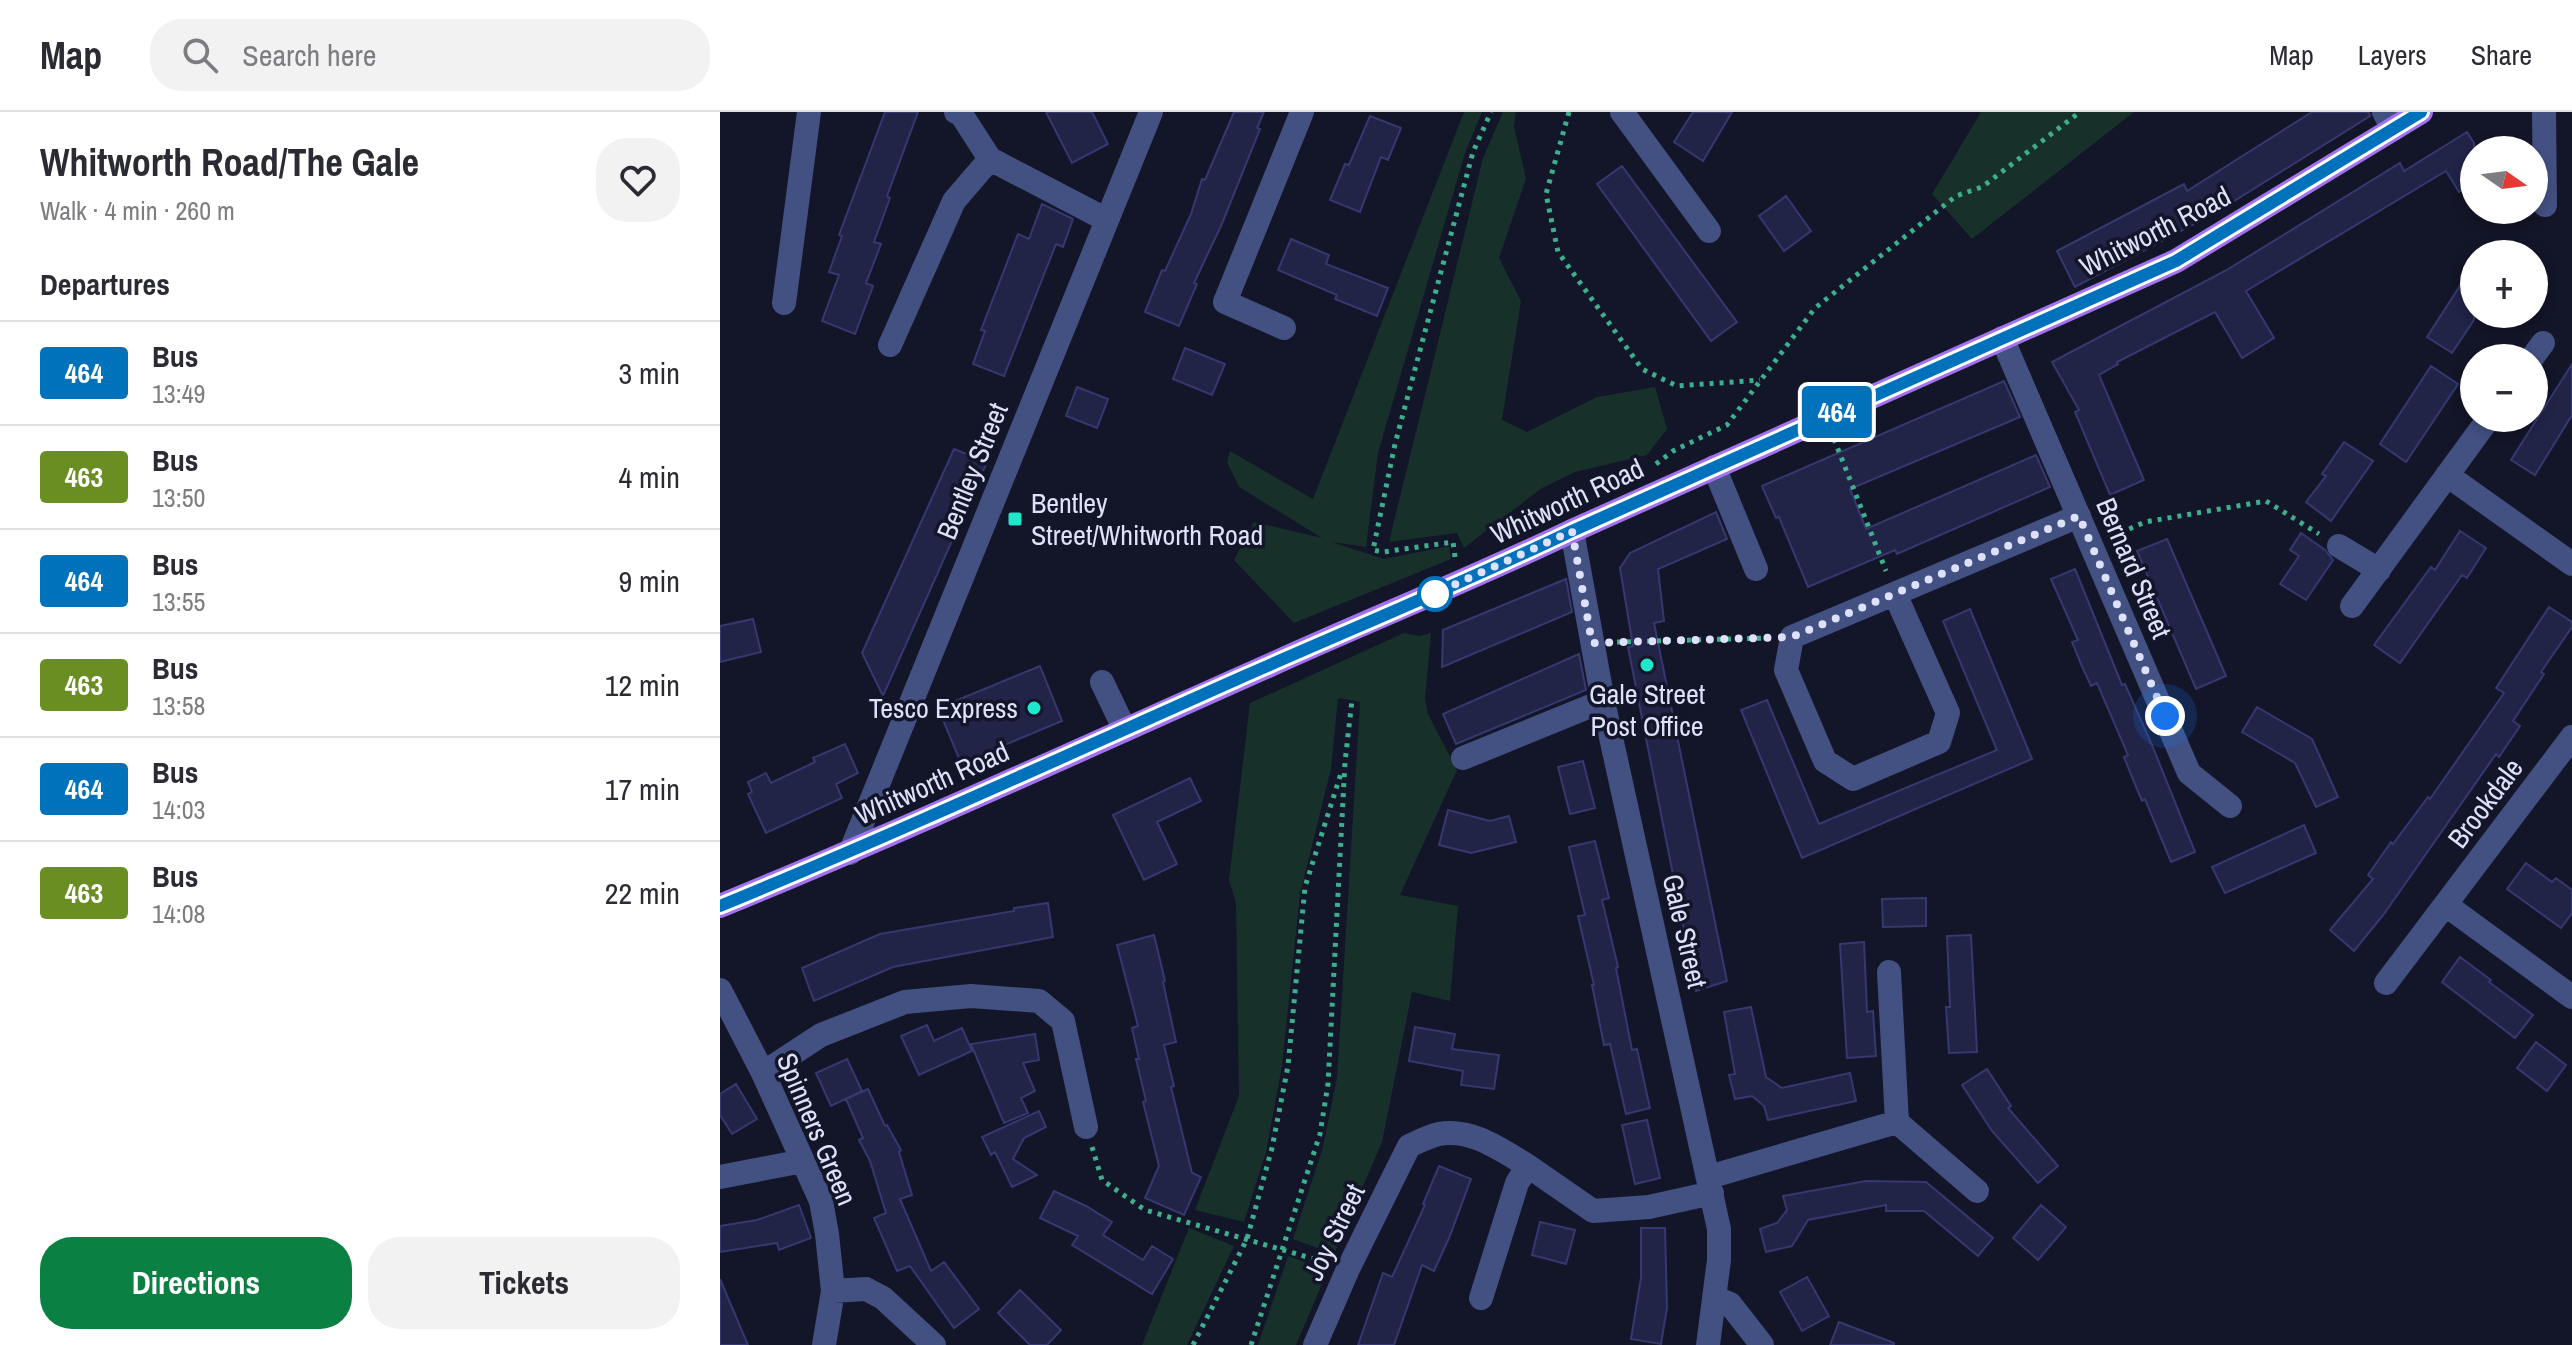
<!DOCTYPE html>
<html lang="en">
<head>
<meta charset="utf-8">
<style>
  body { margin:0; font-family:"Archivo Narrow",sans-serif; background:#f2f2f3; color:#2b2b33; height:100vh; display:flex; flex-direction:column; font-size:30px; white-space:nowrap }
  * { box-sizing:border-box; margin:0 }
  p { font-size:26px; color:#7c7c81 }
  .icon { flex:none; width:44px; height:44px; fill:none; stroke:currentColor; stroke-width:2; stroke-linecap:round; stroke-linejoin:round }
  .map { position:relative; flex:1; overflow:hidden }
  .sheet { display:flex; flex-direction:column; background:#fff; width:720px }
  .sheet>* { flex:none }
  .badge { padding:0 16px; border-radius:6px; font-size:28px; line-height:52px }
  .needle { width:52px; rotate:104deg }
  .tools { position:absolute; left:1740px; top:24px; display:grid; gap:16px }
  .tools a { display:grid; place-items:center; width:88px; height:88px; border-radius:50%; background:#fff; box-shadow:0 4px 12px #0003; font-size:40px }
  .you { position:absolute; width:40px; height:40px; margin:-20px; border:6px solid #fff; border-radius:50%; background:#1a73e8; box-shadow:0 0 0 12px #1a73e833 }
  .map>.badge { position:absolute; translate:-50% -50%; box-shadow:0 0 0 4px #fff }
  h2 { padding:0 40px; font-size:30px; line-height:72px }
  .round { display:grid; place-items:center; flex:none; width:84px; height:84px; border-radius:32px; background:#f2f2f3 }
  .summary { display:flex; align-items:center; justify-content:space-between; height:136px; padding:0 40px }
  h1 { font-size:38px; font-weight:800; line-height:60px }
  .action { display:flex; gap:16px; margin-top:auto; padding:16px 40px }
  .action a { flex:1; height:92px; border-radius:32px; background:#0b8043; color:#fff; font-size:32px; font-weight:800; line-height:92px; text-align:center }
  .action a+a { background:#f2f2f3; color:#2b2b33 }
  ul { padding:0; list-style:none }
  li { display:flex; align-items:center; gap:24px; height:104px; padding:0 40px; border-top:2px solid #e1e1e2 }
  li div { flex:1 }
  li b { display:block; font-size:30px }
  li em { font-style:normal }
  li .badge { min-width:88px; font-weight:700; text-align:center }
  header { display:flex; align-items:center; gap:48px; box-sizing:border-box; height:112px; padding:0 40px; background:#fff; border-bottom:2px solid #e1e1e2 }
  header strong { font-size:38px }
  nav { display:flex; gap:44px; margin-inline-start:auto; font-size:28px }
  .search { width:560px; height:72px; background:#f2f2f3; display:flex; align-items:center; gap:20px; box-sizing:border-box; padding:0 28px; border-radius:32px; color:#7c7c81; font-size:30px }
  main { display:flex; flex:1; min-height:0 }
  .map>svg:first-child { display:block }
  .green { fill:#17312a }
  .building { fill:#212347; stroke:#363870; stroke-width:2 }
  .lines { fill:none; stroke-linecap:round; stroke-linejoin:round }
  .path { stroke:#3eaf8d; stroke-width:5; stroke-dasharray:4 6; stroke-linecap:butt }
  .minor { stroke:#435082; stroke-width:24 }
  .major { stroke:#a271ef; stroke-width:24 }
  .line-casing { stroke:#fff; stroke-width:18 }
  .line { stroke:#0072bc; stroke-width:12 }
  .walk { stroke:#dee1fb; stroke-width:8; stroke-dasharray:0 14.4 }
  .poi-dot { fill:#1ee7cb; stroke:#131528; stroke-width:3 }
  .stop-dot { fill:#fff; stroke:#0072bc; stroke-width:4 }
  .labels { text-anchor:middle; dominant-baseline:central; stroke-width:7; stroke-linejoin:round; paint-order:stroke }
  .street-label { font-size:28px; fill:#dee1fb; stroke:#131528 }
  .poi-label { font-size:28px; fill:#dee1fb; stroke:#131528; text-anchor:start }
</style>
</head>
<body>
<header>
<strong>Map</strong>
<div class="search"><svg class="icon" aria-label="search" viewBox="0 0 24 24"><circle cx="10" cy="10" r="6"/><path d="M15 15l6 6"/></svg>Search here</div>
<nav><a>Map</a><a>Layers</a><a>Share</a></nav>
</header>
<main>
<section class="sheet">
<div class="summary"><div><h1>Whitworth Road/The Gale</h1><p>Walk · 4 min · 260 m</p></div><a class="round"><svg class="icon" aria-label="heart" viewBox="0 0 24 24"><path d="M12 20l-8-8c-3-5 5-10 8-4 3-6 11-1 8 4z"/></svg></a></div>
<h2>Departures</h2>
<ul>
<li><span class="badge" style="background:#0072bc;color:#fff">464</span><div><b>Bus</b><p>13:49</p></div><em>3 min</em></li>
<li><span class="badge" style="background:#6b8e23;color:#fff">463</span><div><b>Bus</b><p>13:50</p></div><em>4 min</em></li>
<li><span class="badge" style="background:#0072bc;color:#fff">464</span><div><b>Bus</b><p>13:55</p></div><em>9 min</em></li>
<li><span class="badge" style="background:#6b8e23;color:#fff">463</span><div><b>Bus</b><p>13:58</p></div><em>12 min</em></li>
<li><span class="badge" style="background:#0072bc;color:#fff">464</span><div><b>Bus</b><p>14:03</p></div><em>17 min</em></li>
<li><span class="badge" style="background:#6b8e23;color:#fff">463</span><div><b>Bus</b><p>14:08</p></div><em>22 min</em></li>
</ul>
<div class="action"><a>Directions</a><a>Tickets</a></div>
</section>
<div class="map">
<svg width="1852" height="1233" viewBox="0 0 1852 1233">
  <rect width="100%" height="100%" fill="#131528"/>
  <path class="green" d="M744,0H762L745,41L658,341L646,435L612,430L664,447L729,434L731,447L574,511L514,448L534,410L602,426L519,375L507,350L510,339L593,387Z
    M783,0H796L794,14L806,67L779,146L801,189L782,308L807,320L877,285L935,275L947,317L927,343L855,360L822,376L744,436L737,421L669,430L763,46Z
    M1261,0H1414L1252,127L1212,82Z
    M684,521L699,524L711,521L705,586L708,602L737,658L680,783L738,794L730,889L692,880L662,1030L614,1142L573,1127L603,1035L617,966L640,590L618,586L611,657L580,782L562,954L546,1040L524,1110L475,1098L519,984L516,791L509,768L530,591Z
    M469,1116L514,1134L467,1233H422Z
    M568,1144L608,1158L576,1233H538Z"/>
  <path class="building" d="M165,0H198L167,84L170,86L154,130L161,132L146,171L153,174L135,222L102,209L119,163L109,160L122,124L119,123Z
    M326,0H372L388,32L352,51Z
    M514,0H544L537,16L540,17L501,114L474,171L477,172L459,214L425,200L442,158L445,159L471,102L482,67L485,68Z
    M973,0H1012L983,49L954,30Z
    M1592,0H1649L1650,4L1495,101L1355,175L1337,139L1464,72L1467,79Z
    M650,4L681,16L668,48L661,45L640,100L610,88L625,52L629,53Z
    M1747,20L1754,31V71L1739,80L1726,59L1526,179L1554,226L1522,246L1495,200L1397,250L1398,252L1379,263L1424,368L1390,383L1355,300L1359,298L1332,250L1505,159L1680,51L1684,59Z
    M902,54L1017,210L991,229L877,72Z
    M1066,84L1091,119L1064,139L1039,104Z
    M322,92L353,107L343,135L336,132L284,264L253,252L265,219L261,218L298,122L309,127Z
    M571,127L609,143L606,152L668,176L657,204L615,187L617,183L558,158Z
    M1754,152V208L1732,241L1707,225Z
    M465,236L505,252L492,283L453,267Z
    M1852,252V303L1815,363L1791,348Z
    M1711,254L1738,272L1686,350L1660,332Z
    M1284,269L1300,305L1130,377L1146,417L1316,343L1330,375L1177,442L1175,438L1088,475L1059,405L1056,406L1042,374Z
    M357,275L388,287L377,316L346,304Z
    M1624,330L1653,349L1611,409L1586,390L1606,364L1602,362Z
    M234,337L267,350L163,584L142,541Z
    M996,400L1007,427L938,457L944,509L934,511L1007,869L976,879L908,535L913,534L900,456L910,441Z
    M1740,419L1766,436L1747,466L1742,463L1680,551L1654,533L1711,455L1715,458Z
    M1581,421L1605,438L1613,448L1586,488L1560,472L1579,444L1570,438Z
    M1447,427L1506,564L1476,577L1417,439Z
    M1355,457L1402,573L1405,572L1432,633L1475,740L1451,750L1425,687L1422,689L1412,665L1404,645L1408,643L1377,571L1371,574L1361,552L1352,530L1358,528L1331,467Z
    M846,467L852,500L722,555L723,518Z
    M1829,495L1852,510V515L1821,560L1824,562L1793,609L1800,614L1779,645L1776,642L1664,802L1634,839L1610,818L1653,767L1648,763L1671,730L1673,732L1708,685L1710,687L1784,581L1776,576Z
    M1250,497L1312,647L1082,746L1021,598L1047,588L1099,712L1277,638L1223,509Z
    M33,507L41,540L0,550V514Z
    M859,542L866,578L736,632L723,602Z
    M320,554L342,609L241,651L218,596Z
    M1537,595L1592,627L1618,685L1596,695L1575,651L1522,620Z
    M125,632L138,661L116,672L122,686L46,721L28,682L32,680L28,670L46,661L51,671L95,650L93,646Z
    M863,649L875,696L850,702L838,655Z
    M470,666L481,689L437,710L457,752L424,768L393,703Z
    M728,698L770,709L789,704L796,730L751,741L719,733Z
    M1584,713L1596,741L1505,781L1492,755Z
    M875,729L889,786L882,788L898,855L896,856L912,938L917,937L930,996L906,1002L890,932L884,933L872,873H874L858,804L865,803L849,735Z
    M1806,751L1832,770L1836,766L1852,778V801L1841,816L1787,777Z
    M1206,786V814L1163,815L1162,787Z
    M328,791L333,825L173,855L94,889L82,856L160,822L294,799V796Z
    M434,823L445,869L443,870L456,930L444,933L454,974L451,975L472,1061L481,1065L464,1103L425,1086L439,1054L423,990L426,989L416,947H419L412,916L418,914L397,833Z
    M1251,823L1257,940L1229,941L1226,895H1230L1227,824Z
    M1144,830L1147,900L1153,899L1156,944L1127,946L1120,832Z
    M1740,845L1771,868L1769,870L1813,903L1795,926L1722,870Z
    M1031,895L1046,965L1062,976L1130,961L1136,989L1048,1008L1044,994L1032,984L1015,987L1009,963L1015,962L1004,900Z
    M207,913L214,929L242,916L252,939L199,963L181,924Z
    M695,915L735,922L732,937L779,943L774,977L741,973L743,959L689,949Z
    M315,922L319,948L303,951L315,979L301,986L308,1001L284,1011L251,932Z
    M1816,930L1846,953L1827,979L1797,956Z
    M127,947L142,979L111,994L96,961Z
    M1267,957L1291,994L1288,996L1338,1054L1318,1071L1272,1019L1242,973Z
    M16,972L37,1007L12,1022L0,1003V982Z
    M148,977L165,1014L167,1013L181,1038L179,1040L192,1083L180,1087L211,1159L224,1150L259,1197L234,1216L190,1154L177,1159L154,1106L166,1101L150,1049L139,1028L143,1026L126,987Z
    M319,999L326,1015L304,1026L293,1047L317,1063L292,1075L275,1040L271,1043L262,1025Z
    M927,1008L940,1066L915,1072L902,1013Z
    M719,1054L751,1067L729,1126L714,1159L702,1153L674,1233H638L663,1161L672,1165L705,1093L703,1092Z
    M1146,1069L1206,1070L1273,1126L1258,1144L1204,1099H1166V1093L1088,1108L1072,1134L1046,1140L1040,1117L1057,1111L1067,1098L1063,1084Z
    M334,1079L366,1094L392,1110L383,1123L423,1148L432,1134L453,1147L432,1182L352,1133L358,1124L320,1106Z
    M79,1093L91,1126L59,1138L57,1131L0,1140V1114L37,1108Z
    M1321,1093L1346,1115L1318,1148L1293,1126Z
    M820,1110L855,1118L846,1152L812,1143Z
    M921,1116H945L947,1196L941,1232L911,1227L921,1166Z
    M1087,1165L1109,1204L1082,1219L1060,1180Z
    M0,1167L28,1233H0Z
    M300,1178L341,1218L327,1233H310L278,1201Z
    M1119,1210L1174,1231V1233H1110Z"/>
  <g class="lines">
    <path class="path" d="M849,0L826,82L838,140L922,257L957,274L1040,268
      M1114,327L1166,459
      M936,352L953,339L1007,313L1095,196L1236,84L1262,75L1360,0
      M1391,425L1425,410L1546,389L1599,422
      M735,445L733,430L663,440L653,438L675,332L753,40L771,0
      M897,530L1047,526
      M372,1035L382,1068L425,1098L608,1151
      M473,1233L527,1127L552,1036L568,954L585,775L622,658
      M531,1233L600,1022L608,972L625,650L632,588"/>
    <path class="minor" d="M236,0L241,2L270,47L387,108
      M902,0L989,119
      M1664,0L1673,17
      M1824,0L1825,93
      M64,191L89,0
      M564,216L505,190L582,0
      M1282,226L1469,661L1510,694
      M170,233L234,89L270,47
      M1812,246L1823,231
      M994,355L1036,457
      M1727,363L1852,452
      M852,419L883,589L999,1117V1148L988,1233
      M1619,434L1659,458
      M1175,482L1228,601L1219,630L1133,667L1105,649L1066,558L1072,525L1359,404
      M1632,494L1769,306
      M382,570L405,618
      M743,646L883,589
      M130,741L431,0
      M1726,793L1852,885
      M1169,860L1177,1010
      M1666,871L1852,625
      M0,878L43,961L101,1089L107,1122L113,1179L104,1233
      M43,961L101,923L185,890L251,884L319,889L343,909L366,1015
      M808,1054L873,1099L929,1095L992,1081
      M0,1065L83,1049
      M989,1065L1177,1010L1257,1079
      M113,1179L146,1177L163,1186L214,1233
      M995,1186L1010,1192L1042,1233
      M595,1233L628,1157L689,1034C698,1030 709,1024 719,1022C752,1016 781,1038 808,1054L797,1071L761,1186"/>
    <path class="major" d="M0,794C185,718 366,635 548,554C649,508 752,467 852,419L1456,149L1701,0"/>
  </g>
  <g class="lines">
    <defs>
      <path id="line" d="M0,794C175,722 347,643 520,566C631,517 743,471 852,419L1456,149L1701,0"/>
    </defs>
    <use href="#line" class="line-casing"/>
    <use href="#line" class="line"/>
    <path class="walk" d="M715,482L712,483L852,419L872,531L1072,525L1359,404L1445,604"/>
  </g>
  <g class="poi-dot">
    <rect x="287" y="399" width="16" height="16" rx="4"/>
    <circle cx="927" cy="553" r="8"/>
    <circle cx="314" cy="596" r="8"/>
  </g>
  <circle class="stop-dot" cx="715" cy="482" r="16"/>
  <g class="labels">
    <g class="street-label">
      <text transform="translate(1435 119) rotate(-27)">Whitworth Road</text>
      <text transform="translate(252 359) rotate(-68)">Bentley Street</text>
      <text transform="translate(847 389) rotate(-25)">Whitworth Road</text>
      <text transform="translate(1414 456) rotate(67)">Bernard Street</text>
      <text transform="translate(212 671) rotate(-24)">Whitworth Road</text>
      <text transform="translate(1765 691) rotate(-53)">Brookdale</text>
      <text transform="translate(965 819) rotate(77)">Gale Street</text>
      <text transform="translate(97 1017) rotate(67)">Spinners Green</text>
      <text transform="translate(614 1120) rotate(-64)">Joy Street</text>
    </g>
    <g class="poi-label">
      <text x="311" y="391">Bentley<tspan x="311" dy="32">Street/Whitworth Road</tspan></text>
      <text x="927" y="582" text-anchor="middle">Gale Street<tspan x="927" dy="32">Post Office</tspan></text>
      <text x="298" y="596" text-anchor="end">Tesco Express</text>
    </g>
  </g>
</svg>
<div class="tools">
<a><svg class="needle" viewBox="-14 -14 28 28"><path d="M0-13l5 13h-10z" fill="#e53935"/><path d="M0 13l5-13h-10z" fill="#7c7c81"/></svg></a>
<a>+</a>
<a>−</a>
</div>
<div class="you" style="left:1445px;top:604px"></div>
<b class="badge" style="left:1117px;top:300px;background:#0072bc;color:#fff">464</b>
</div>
</main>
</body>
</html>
